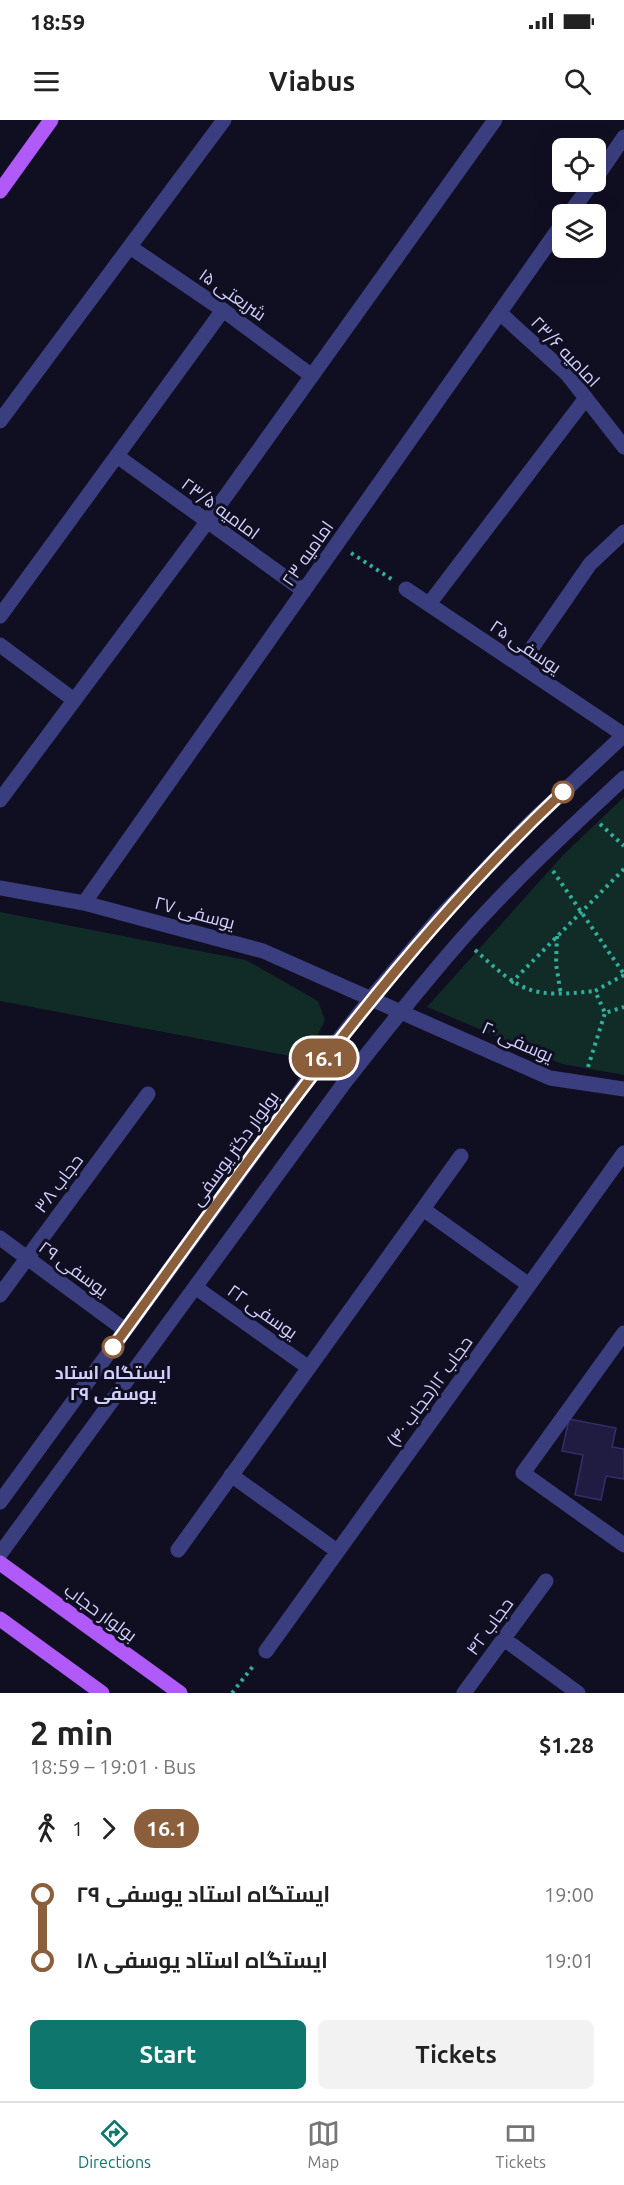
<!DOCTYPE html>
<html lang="en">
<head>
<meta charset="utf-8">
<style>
  body { margin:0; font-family:Ubuntu,Cairo,sans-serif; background:#f2f2f2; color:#222; height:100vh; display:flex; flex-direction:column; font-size:22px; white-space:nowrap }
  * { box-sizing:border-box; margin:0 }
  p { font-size:20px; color:#767676 }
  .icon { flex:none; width:33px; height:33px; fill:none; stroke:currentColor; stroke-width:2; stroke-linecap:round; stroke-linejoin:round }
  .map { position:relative; height:1573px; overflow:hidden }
  .details { display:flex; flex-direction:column; background:#fff; flex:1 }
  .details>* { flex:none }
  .badge { padding:0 12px; border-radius:20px; font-size:21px; line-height:39px }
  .controls { position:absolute; left:552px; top:18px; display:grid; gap:12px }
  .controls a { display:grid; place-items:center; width:54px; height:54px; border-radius:9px; background:#fff; box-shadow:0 6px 24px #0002; font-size:30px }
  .map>.badge { position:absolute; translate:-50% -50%; box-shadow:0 0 0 3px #fff }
  .legs { display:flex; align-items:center; gap:9px; height:66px; padding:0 30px; font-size:20px }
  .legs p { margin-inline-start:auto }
  .headline { display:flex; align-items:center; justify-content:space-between; height:102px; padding:0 30px }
  h1 { font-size:33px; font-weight:600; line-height:45px }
  .cta { display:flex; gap:12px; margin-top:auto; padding:12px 30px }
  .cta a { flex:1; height:69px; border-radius:9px; background:#0f766e; color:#fff; font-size:24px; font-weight:600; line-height:69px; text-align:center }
  .cta a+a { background:#f2f2f2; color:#222 }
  ul { padding:0 30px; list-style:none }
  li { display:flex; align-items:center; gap:21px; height:66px; font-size:22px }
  li i { display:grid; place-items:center; width:9px; height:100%; margin:0 8px; background:currentColor }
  li i::after { content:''; width:15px; height:15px; margin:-8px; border:4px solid; border-radius:50%; background:#fff }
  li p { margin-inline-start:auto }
  li:first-child i { background:linear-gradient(#0000 50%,currentColor 0) }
  li:last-child i { background:linear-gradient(currentColor 50%,#0000 0) }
  .status { display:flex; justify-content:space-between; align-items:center; height:42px; padding:0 30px; background:#fff; direction:ltr }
  .status svg { height:16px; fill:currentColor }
  header { display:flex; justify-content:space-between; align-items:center; height:78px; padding:0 30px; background:#fff; font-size:27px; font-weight:600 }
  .tab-bar { display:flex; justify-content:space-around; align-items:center; height:84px; border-top:2px solid #e0e0e0; background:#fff; font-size:16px; color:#767676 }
  .tab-bar a { display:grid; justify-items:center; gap:3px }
  .tab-bar .active { color:#0f766e }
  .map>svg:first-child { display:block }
  .green { fill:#112b27 }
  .building { fill:#1f1b41; stroke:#342e6c; stroke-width:1.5 }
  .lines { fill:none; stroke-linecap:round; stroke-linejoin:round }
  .path { stroke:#32ae9c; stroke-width:4; stroke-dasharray:3 4.5; stroke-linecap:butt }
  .minor { stroke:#3b3e7e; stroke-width:15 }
  .major { stroke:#b05bf9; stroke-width:15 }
  .line-1-casing { stroke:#fff; stroke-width:14 }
  .line-1 { stroke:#8b5e3c; stroke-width:9 }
  .stop-1-dot { fill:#fff; stroke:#8b5e3c; stroke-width:3 }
  .labels { text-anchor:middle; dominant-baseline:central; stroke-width:6; stroke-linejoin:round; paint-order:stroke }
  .street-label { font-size:18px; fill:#d1d0fd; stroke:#100e21 }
  .stop-label { font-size:18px; font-weight:bold; fill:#d1d0fd; stroke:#100e21 }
</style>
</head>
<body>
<div class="status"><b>18:59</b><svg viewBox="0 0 49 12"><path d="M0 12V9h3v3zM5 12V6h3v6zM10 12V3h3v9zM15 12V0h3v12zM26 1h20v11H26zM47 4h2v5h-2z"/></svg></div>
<header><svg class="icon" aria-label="menu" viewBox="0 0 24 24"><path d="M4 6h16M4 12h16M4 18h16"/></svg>Viabus<svg class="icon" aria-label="search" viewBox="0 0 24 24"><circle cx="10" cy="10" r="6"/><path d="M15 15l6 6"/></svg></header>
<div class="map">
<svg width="624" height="1573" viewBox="0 0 624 1573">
  <rect width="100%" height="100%" fill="#100e21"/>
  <path class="green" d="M624,677V955L562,944L427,887L563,735Z
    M0,792L246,840L318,881L325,900L306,939L0,881Z"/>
  <path class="building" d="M569,1299L616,1308L612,1327L624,1329V1359L606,1356L601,1380L575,1375L583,1335L562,1331Z"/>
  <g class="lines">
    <path class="path" d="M351,433L393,460
      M600,704L624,726
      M553,751L624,854
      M557,816L556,844L561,875
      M475,830C523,873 530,878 595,871
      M624,855L595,871L605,893L624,887
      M511,863L624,749
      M588,947L605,893
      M232,1573L254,1545"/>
    <path class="minor" d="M596,58L624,17
      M569,94L593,62
      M130,127L223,190L312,256
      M500,193L567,254L624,327
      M0,301L224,0
      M117,336L304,471
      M406,469L624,615
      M429,484L586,278
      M0,496L223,190
      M0,525L74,580
      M520,545L590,444L624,412
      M0,680L210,398L495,0
      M0,768L84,783L263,831L550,958L624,969
      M84,783L562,104
      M423,1089L529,1165
      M0,1118L125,1210
      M195,1167L309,1248
      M0,1175L148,974
      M624,1213L523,1353L624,1425
      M231,1355L337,1431
      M0,1382L317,947L377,871L439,798L529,704L624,615
      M178,1430L461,1036
      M0,1434L342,966C381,916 420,867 461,820C512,762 568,710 624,658
      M504,1519L578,1573
      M266,1531L624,1033
      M464,1573L546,1461"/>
    <path class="major" d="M0,71L51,0
      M0,1443L180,1573
      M0,1499L102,1573"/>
  </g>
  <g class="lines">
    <defs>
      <path id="line-1" d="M113,1227C254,1034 388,836 563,672"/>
    </defs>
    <use href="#line-1" class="line-1-casing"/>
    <use href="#line-1" class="line-1"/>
  </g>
  <g class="stop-1-dot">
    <circle cx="563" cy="672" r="10"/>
    <circle cx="113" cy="1227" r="10"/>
  </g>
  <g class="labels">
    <g class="street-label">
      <text transform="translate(233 174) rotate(35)">شریعتی ۱۵</text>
      <text transform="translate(566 231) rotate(46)">امامیه ۲۳/۶</text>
      <text transform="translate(221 388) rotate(36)">امامیه ۲۳/۵</text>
      <text transform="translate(307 433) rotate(-55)">امامیه ۲۳</text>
      <text transform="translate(526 526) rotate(34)">یوسفی ۲۵</text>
      <text transform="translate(195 792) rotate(15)">یوسفی ۲۷</text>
      <text transform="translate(518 921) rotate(24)">یوسفی ۲۰</text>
      <text transform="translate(234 1028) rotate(-54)">بولوار دکتر یوسفی</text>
      <text transform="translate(58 1063) rotate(-53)">حجاب ۳۸</text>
      <text transform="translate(74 1148) rotate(36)">یوسفی ۲۹</text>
      <text transform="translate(263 1191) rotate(35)">یوسفی ۲۲</text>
      <text transform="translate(429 1271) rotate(-54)">حجاب ۱۲(حجاب ۴۰)</text>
      <text transform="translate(101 1492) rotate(36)">بولوار حجاب</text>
      <text transform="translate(489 1506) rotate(-54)">حجاب ۴۲</text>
    </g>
    <g class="stop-label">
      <text x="113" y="1252">ایستگاه استاد<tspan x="113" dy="21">یوسفی ۲۹</tspan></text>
    </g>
  </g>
</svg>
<div class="controls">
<a><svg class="icon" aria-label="locate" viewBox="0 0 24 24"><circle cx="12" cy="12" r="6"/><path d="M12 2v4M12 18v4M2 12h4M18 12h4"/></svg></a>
<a><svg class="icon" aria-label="layers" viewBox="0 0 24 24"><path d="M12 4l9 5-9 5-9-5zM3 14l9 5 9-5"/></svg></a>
</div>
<b class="badge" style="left:324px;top:938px;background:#8b5e3c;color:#fff">16.1</b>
</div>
<section class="details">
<div class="headline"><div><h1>2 min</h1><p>18:59 – 19:01 · Bus</p></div><b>$1.28</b></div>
<div class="legs"><svg class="icon" aria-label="walk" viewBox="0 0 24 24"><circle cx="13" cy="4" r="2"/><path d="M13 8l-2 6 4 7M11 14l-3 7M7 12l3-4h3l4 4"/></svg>1<svg class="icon" aria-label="forward" viewBox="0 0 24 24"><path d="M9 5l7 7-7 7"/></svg><b class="badge" style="background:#8b5e3c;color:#fff">16.1</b></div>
<ul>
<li><i style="color:#8b5e3c"></i><b>ایستگاه استاد یوسفی ۲۹</b><p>19:00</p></li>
<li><i style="color:#8b5e3c"></i><b>ایستگاه استاد یوسفی ۱۸</b><p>19:01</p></li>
</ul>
<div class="cta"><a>Start</a><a>Tickets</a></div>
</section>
<nav class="tab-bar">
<a class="active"><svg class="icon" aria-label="directions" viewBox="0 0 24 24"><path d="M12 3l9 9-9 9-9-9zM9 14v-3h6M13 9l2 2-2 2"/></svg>Directions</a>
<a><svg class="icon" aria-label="map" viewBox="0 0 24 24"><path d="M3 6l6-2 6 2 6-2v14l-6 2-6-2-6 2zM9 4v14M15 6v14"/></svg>Map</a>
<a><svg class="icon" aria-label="tickets" viewBox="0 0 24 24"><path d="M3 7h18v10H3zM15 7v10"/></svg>Tickets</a>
</nav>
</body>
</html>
